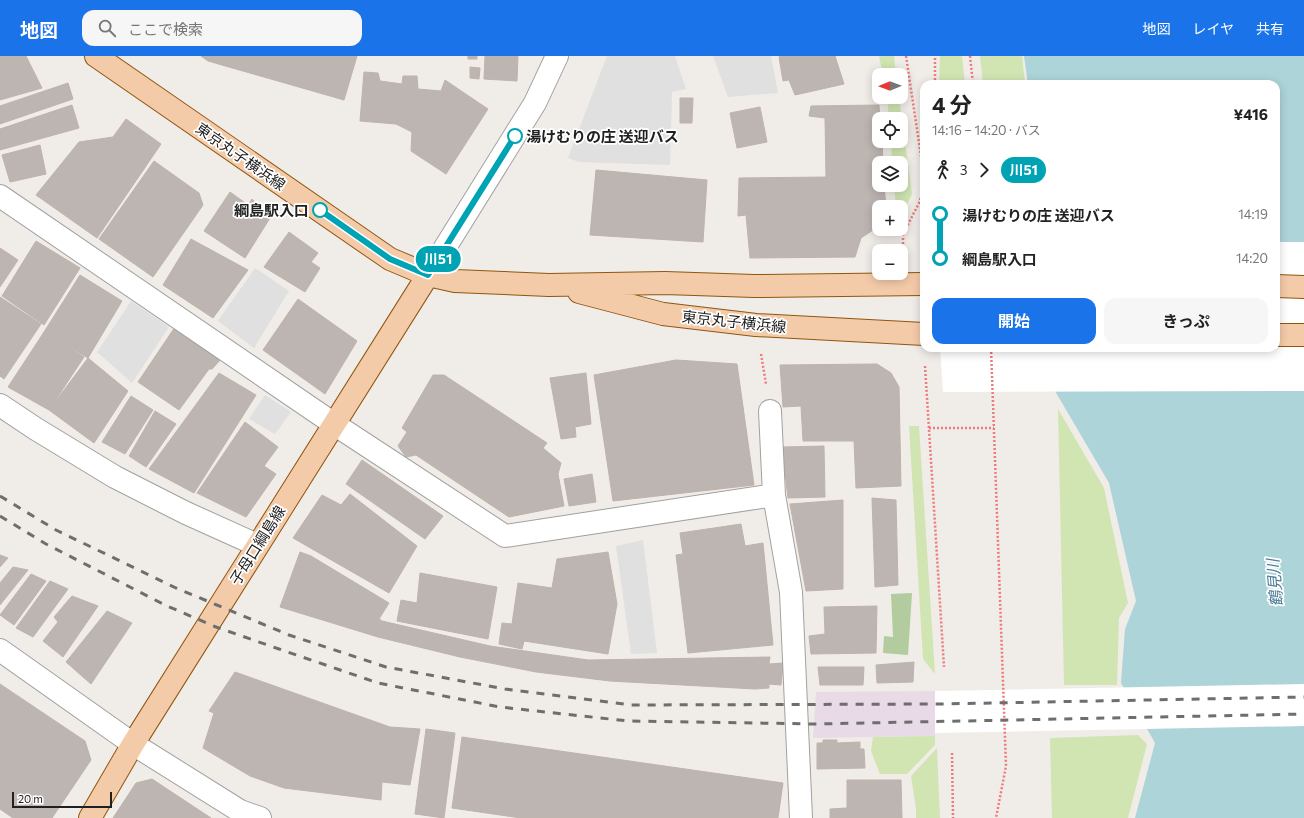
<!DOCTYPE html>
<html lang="ja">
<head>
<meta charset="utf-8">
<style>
  body { margin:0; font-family:Commissioner,"Noto Sans JP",sans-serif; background:#f6f6f6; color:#222; height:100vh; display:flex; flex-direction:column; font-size:15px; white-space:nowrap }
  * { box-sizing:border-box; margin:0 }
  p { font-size:13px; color:#767676 }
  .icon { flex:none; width:22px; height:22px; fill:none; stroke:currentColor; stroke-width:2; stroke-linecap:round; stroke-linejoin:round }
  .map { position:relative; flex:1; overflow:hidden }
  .sheet { position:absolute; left:920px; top:24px; width:360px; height:272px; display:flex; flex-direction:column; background:#fff; border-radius:12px; box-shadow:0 2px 10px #0003 }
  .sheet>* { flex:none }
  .badge { padding:0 8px; border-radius:13px; font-size:14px; line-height:26px }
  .needle { width:26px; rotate:269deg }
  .controls { position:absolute; left:872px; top:12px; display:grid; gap:8px }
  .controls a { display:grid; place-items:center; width:36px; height:36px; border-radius:8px; background:#fff; box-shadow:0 2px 10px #0003; font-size:20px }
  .scale { position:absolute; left:12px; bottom:10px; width:100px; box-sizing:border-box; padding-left:4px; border:2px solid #202020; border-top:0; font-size:11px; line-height:14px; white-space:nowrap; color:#202020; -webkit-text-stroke:3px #fff; paint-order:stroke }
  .map>.badge { position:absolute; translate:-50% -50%; box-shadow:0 0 0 2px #fff }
  .legs { display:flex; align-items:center; gap:6px; height:44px; padding:0 12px; font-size:13px }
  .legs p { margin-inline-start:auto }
  .overview { display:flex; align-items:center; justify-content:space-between; height:68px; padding:0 12px }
  h1 { font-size:22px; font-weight:700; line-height:30px }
  .button { display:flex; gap:8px; margin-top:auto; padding:8px 12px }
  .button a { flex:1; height:46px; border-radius:12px; background:#1a73e8; color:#fff; font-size:16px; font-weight:700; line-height:46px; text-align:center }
  .button a+a { background:#f6f6f6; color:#222 }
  ul { padding:0 12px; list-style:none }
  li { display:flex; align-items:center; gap:14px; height:44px; font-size:15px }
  li i { display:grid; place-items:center; width:6px; height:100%; margin:0 5px; background:currentColor }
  li i::after { content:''; width:10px; height:10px; margin:-5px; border:3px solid; border-radius:50%; background:#fff }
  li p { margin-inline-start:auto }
  li:first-child i { background:linear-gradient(#0000 50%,currentColor 0) }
  li:last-child i { background:linear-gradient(currentColor 50%,#0000 0) }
  header { display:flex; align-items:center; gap:24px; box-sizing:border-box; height:56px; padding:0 20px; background:#1a73e8; color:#fff }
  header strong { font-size:19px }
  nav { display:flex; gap:22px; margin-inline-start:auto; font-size:14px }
  .search { width:280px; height:36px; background:#f6f6f6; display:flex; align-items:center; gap:10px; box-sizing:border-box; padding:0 14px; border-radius:12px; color:#767676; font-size:15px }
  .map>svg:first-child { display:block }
  .industrial { fill:#e8dbe7 }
  .grass { fill:#d1e5b3 }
  .forest { fill:#b2cca0 }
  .parking { fill:#e0e0e0 }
  .water { fill:#add4d9 }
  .pier { fill:#fff }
  .building { fill:#bdb5b1; stroke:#c1b2ab }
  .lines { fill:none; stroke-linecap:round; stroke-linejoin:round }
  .minor-casing { stroke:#a1a1a1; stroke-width:24 }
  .major-casing { stroke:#8f560e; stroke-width:24 }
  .path { stroke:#ee7b7c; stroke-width:2.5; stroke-dasharray:2 2; stroke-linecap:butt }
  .minor { stroke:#fff; stroke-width:22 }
  .major { stroke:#f4cba9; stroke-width:22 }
  .rail { stroke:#6e6e6e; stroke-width:3; stroke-dasharray:8 8; stroke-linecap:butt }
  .line-1-casing { stroke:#fff; stroke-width:9 }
  .line-1 { stroke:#00a3b4; stroke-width:6 }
  .stop-1-dot { fill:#fff; stroke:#00a3b4; stroke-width:2 }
  .labels { text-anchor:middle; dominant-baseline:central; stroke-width:3.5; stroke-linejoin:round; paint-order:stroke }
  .stop-label { font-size:15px; font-weight:bold; fill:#202020; stroke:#fff; text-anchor:start }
  .street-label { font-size:15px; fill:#202020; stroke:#fff }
  .water-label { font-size:16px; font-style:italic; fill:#4d7c99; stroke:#fff }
</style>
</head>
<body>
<header>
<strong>地図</strong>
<div class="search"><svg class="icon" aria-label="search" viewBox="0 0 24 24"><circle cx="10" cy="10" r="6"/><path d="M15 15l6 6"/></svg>ここで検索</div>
<nav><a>地図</a><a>レイヤ</a><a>共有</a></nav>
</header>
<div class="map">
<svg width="1304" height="762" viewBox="0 0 1304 762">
  <rect width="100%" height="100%" fill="#f0ece8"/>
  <path class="industrial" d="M935,635V680L813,682L816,636Z"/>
  <path class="grass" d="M879,0H894L896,19H883Z
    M940,0H962L965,28H939Z
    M980,0H1022L1025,28H983Z
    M887,41H899L912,138L901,161V151H896L894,129H901V107H892L891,85H901V63H889Z
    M1058,353L1104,432L1128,547L1119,562L1117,629H1064Z
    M909,370H919L935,618L923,603Z
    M1138,679L1147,688L1128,762H1052L1050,682Z
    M935,680V689L907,718H880L871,695L873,681Z
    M937,692L940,762H916V753L911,720Z"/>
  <path class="forest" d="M912,537L908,599L883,597L884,580L893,581L891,538Z"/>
  <path class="parking" d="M607,0H675L686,33L672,36L670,109L579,106L568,102Z
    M713,0H771L778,37L728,41Z
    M255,212L289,235L254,292L218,265Z
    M131,245L169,271L132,327L97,296Z
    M265,339L291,356L275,378L249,363Z
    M643,484L657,597L631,598L616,490Z"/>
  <path class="water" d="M1024,0H1304V762H1135L1155,687L1121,627L1125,573L1136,545L1109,427L1055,335L1276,292V28H1028Z"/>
  <path class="pier" d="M1276,186H1304V335L943,336L940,292H1276Z
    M1304,628V670L935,677V635Z"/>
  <path class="building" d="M0,0H26L42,32L0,44Z
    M201,0H357L344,44L208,5Z
    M468,0H477V3H468Z
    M485,0H518L517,25L484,23Z
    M780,0H836H835L844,28L795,39L789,24L783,25L779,1Z
    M470,11L480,12L479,23L470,22Z
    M364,16L378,17L380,25L402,28L403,20H417L418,33L441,35L445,24L488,53L446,118L411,95L412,76L396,68L360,65Z
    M68,27L73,43L0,68V50Z
    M680,42H693L692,67H680Z
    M72,49L79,72L0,94V73Z
    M879,49L880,63H879V85H882L883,107H879V129H884L886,151H879L880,173L873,174L861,182L855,201L750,202L746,159L738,160L739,122L826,121L825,62L809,60L811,50Z
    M760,51L767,86L737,92L730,57Z
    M126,63L161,88L97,182L36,139L79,86L113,81Z
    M40,89L46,118L10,126L2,99Z
    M154,105L199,137L203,149L153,221L99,183Z
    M596,114L707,124L703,186L590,179Z
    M230,136L248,149L252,143L270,162L245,202L204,175Z
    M289,176L318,197L311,206L320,212L305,236L264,211Z
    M191,183L248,214L213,262L163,229Z
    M36,185L80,212L44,269L2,240Z
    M0,192L18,204L0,231Z
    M80,219L122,245L88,302L44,276Z
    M0,241L41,268L4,323L0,320Z
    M298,243L357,285L325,338L263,294Z
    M175,271L221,303L212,313H209L179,354L138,326Z
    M44,276L84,301L49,354L8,331Z
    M88,302L128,335L94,387L49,354Z
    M676,304L737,308L754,429L613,445L594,319Z
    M877,308L891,317L899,331L901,430L856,432L854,385H803L801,350L783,351L780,309Z
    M219,317L256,339L194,437L149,413Z
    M586,317L591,368L575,371L576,381L561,383L550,322Z
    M433,319H444L547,387L543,392L561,407L558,418L564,450L509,461L416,399L406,401L398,390L407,376L402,372Z
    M131,340L153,354L125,398L102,386Z
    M155,355L176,368L146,411L129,400Z
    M245,366L278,391L264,410L276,418L246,461L197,437Z
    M824,390L825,441L788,442L782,391Z
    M362,404L443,460L425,483L346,428Z
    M592,418L596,446L569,450L564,423Z
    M350,438L417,490L389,537L293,482L322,439L341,449Z
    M872,442L896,444L898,529L875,531Z
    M843,444V533L806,535L790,448Z
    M741,468L745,490L763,487L773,589L688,597L676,499L683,498L680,477Z
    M300,496L311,500L389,547L379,563L382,565L490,590L588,604L770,601L769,608L783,607L781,629L769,628V632L755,633L610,625L536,616L460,601L378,581L280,551Z
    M608,496L617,548L608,598L524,585L522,593L499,588L502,567L512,568L518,527L552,532L557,503Z
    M0,499L8,502L0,511Z
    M13,511L28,514L0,549V527Z
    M420,517L497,531L488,583L397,565L401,544L417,547Z
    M31,518L46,525L14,569L0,559Z
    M50,525L68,533L33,581L16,572Z
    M72,540L98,550L63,601L43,585L58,566L54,561Z
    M877,550L876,597L811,598L809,580L825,578L824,551Z
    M107,555L132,567L91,628L66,606Z
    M914,606L913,626L877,627L876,609Z
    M818,611H864L863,629H820Z
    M235,616L390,671L420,673L410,729L382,726L381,744L284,732L250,720L203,692L214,657L209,655Z
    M0,628L85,685L91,704L52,762H13L0,753Z
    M426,673L455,677L444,762L415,758Z
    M462,681L783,727L778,762H521L452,752Z
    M823,684H837V687L860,686V693H864L865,712L817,713V687H823Z
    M152,723L211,762H113L136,727Z
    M847,724H901L902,762H830V753L847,752Z"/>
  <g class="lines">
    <defs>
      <path id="minor" d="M0,140L334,368L505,480L774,439
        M428,219L535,47L557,0
        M0,349L36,373L115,421L186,457L257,489
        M770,355L774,439L791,536L801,762
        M0,594L133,688L240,755L260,762"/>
      <path id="major" d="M96,0L390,203L428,219L455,225L549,229L665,227L754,230L924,228
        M1276,230L1304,231
        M579,236L663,258L756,269L924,278
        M1276,279H1304
        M90,762L133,688L428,219"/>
    </defs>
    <use href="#minor" class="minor-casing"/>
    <use href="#major" class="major-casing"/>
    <path class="path" d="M906,0L924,120
      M970,0L973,28
      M935,28V0
      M903,200V178L919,147L924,132
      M991,292L1006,710L996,762
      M761,298L766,328
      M925,310L944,611
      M929,372H994
      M952,697L953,762"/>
    <use href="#minor" class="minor"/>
    <use href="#major" class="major"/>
    <path class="rail" d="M0,440L56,474L176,532L289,579L386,611L505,633L631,649L940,648L1304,641
      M0,460L46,488L165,549L216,571L279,593L378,627L500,651L628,665L816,668L1304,658"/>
  </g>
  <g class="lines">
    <defs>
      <path id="line-1" d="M320,154L390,203L428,219L515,80"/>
    </defs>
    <use href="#line-1" class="line-1-casing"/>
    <use href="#line-1" class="line-1"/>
  </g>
  <g class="stop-1-dot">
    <circle cx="515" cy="80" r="7"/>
    <circle cx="320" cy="154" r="7"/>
  </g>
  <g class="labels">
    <g class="stop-label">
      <text x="526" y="80">湯けむりの庄 送迎バス</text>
      <text x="309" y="154" text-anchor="end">綱島駅入口</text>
    </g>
    <g class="street-label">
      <text transform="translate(241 100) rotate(35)">東京丸子横浜線</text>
      <text transform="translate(734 265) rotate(6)">東京丸子横浜線</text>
      <text transform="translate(257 489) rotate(-58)">子母口綱島線</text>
    </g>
    <g class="water-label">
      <text transform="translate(1274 527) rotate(-95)">鶴見川</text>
    </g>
  </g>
</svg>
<div class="controls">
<a><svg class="needle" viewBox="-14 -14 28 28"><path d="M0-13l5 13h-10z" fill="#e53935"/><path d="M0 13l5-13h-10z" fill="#767676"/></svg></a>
<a><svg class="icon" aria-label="locate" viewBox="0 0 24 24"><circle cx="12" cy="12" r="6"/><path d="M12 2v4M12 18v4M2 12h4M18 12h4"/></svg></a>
<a><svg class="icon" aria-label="layers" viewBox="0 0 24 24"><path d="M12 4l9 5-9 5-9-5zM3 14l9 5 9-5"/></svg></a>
<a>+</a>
<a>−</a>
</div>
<div class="scale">20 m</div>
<b class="badge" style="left:438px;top:203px;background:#00a3b4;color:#fff">川51</b>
<section class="sheet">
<div class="overview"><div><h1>4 分</h1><p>14:16 – 14:20 · バス</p></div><b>¥416</b></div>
<div class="legs"><svg class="icon" aria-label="walk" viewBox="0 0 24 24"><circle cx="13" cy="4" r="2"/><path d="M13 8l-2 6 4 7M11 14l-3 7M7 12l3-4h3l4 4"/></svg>3<svg class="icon" aria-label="forward" viewBox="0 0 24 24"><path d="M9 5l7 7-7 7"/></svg><b class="badge" style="background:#00a3b4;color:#fff">川51</b></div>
<ul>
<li><i style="color:#00a3b4"></i><b>湯けむりの庄 送迎バス</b><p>14:19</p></li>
<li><i style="color:#00a3b4"></i><b>綱島駅入口</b><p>14:20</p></li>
</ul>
<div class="button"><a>開始</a><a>きっぷ</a></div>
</section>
</div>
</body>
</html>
